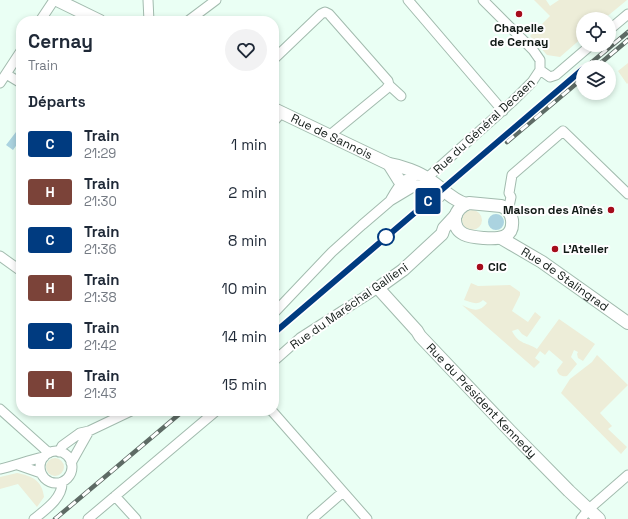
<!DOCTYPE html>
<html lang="fr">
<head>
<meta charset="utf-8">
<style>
  body { margin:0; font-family:"Space Grotesk",sans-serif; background:#f2f2f3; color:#1f2937; height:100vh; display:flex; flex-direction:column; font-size:15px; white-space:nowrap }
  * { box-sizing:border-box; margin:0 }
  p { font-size:13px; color:#747a83 }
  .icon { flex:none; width:22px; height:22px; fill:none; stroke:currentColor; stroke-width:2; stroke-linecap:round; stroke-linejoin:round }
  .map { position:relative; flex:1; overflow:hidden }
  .sheet { position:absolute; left:16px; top:16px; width:263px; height:400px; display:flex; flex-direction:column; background:#fff; border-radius:16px; box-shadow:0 2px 6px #0003 }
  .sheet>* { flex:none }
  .badge { padding:0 8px; border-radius:3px; font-size:14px; line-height:26px }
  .fabs { position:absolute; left:576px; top:12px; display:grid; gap:8px }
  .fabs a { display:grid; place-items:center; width:40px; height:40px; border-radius:50%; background:#fff; box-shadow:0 2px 6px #0003; font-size:20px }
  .map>.badge { position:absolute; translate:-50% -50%; box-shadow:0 0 0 2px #fff }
  h2 { padding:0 12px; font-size:15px; line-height:36px }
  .round { display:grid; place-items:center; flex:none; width:42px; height:42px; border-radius:21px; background:#f2f2f3 }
  .headline { display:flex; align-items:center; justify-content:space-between; height:68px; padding:0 12px }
  h1 { font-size:19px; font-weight:600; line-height:30px }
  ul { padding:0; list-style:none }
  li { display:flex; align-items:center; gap:12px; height:48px; padding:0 12px }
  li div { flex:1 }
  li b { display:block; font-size:15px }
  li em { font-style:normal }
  li .badge { min-width:44px; font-weight:700; text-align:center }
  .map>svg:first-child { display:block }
  .green { fill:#ededd8 }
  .water { fill:#abd3e0 }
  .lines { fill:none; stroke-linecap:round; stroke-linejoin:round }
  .street-casing { stroke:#a2bbae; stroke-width:11 }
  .secondary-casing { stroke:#a2bbae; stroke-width:14 }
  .street { stroke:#fff; stroke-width:9 }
  .secondary { stroke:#fff; stroke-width:12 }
  .rail-casing { stroke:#5e6b65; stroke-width:4.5 }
  .rail { stroke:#fff; stroke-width:3; stroke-dasharray:9; stroke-linecap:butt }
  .line-casing { stroke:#fff; stroke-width:9 }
  .line { stroke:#003b80; stroke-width:6 }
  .poi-dot { fill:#a50c1b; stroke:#fff; stroke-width:1.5 }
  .stop-dot { fill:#fff; stroke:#003b80; stroke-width:2 }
  .labels { text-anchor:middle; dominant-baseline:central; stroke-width:4; stroke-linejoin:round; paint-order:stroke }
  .poi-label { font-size:12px; font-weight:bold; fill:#111a16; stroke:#fff; text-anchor:start }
  .street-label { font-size:12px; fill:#111a16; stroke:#fff }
</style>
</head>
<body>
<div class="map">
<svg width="628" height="519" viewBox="0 0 628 519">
  <rect width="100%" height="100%" fill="#eafff4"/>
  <path class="green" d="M534,0H546L550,6L559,0H627L604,19H583V37L560,57L547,55L530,36L550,16Z
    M628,63V83L627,84L618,71Z
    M462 220a10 10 0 1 1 20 0a10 10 0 1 1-20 0Z
    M471,283L478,286L510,285L520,292V295L512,311L528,322L535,312L541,317L527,337L522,334L518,329L512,331C519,345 527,342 537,349L559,319L595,344L583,361L578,358L577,354L578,352L574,350L571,357L577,364L567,376C562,377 558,375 557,370L563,362L549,350L545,355L540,351L535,358L540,362L534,368L462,305C472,310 479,313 487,303L483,300C477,306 471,302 464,300Z
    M597,355L628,385L600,413L612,426L608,429L627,447L621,454L561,393L570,379L592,362Z
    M46 467a9 9 0 1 1 18 0a9 9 0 1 1-18 0Z
    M17,473C32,476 42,480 44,497L37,507L18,484L0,489V477Z"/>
  <path class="water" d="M16,132L21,136V139L13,150L6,145Z
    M488 222a8 8 0 1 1 16 0a8 8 0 1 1-16 0Z"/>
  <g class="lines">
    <defs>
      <path id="street" d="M148,0L149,21
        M408,0L503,111
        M40,21L54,0
        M188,21L216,0
        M609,30L628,14
        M274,59L321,14L325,12L329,14L388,81L389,85L401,96
        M540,70L550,77L556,75L591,45
        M6,74L21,83
        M0,83L21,51
        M274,121L282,112
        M330,135L386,89L389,85
        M427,178L512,102L532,82L540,70V60L533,50L483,0
        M391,199C399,185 404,176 421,175
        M508,211L511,197L509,193L512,175L563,131L628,194
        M0,256L21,271
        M274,313L332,252L362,225L390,201L415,186
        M274,361L300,338L378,288
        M0,409L49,453
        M272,411L367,519
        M40 467a16 16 0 1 1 32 0a16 16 0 1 1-32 0Z
        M59,452L62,446L80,433L89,431L131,411
        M71,463L89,431
        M18,465L41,473
        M0,469C15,466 28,460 44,457
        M115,496L136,519
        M34,519C45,510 63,498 62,482
        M88,519L216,411
        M312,519L343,492
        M581,519L589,509L628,475"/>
      <g id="secondary">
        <path d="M57,0L100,21"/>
        <path id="s1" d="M274,109L389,164C402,166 419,172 430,180C442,188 452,200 466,204"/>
        <path d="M389,164L399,180L415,186L425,187L439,196"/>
        <path d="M469,203L501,206C507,208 511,213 512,220C514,239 498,239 484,238C471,237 454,236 455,218C456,211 462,205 469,203Z"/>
        <path id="s2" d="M456,215L444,228L442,234L403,270L378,288L417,331L420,336L511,432L569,491L599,519"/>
        <path id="s3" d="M501,238L542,262L628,323"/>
      </g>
    </defs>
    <use href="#street" class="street-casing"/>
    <use href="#secondary" class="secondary-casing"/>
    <use href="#street" class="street"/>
    <use href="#secondary" class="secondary"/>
    <defs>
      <path id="rail" d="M586,67L628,32
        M596,67L628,40
        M507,142L583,78
        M274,333L583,69
        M55,519L183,411"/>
    </defs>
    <use href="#rail" class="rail-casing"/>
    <use href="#rail" class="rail"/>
  </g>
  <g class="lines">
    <defs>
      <path id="line" d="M274,333L583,69"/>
    </defs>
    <use href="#line" class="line-casing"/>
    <use href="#line" class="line"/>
  </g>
  <g class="poi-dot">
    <circle cx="519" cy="14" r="4"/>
    <circle cx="611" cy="210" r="4"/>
    <circle cx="555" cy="249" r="4"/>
    <circle cx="480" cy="267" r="4"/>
  </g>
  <circle class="stop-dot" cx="386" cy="237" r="8"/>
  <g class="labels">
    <g class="poi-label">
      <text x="519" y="28" text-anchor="middle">Chapelle<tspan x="519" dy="14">de Cernay</tspan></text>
      <text x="603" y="210" text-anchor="end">Maison des Aînés</text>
      <text x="563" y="249">L'Atelier</text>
      <text x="488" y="267">CIC</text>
    </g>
    <g class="street-label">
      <text transform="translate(484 126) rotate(-43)">Rue du Général Decaen</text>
      <text stroke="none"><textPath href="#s1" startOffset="64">Rue de Sannois</textPath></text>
      <text stroke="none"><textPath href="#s3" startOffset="76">Rue de Stalingrad</textPath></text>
      <text transform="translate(349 306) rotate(-35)">Rue du Maréchal Gallieni</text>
      <text stroke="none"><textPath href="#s2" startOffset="261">Rue du Président Kennedy</textPath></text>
    </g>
  </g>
</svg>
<div class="fabs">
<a><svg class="icon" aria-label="locate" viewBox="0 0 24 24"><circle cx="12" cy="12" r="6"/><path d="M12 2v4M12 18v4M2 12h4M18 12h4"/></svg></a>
<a><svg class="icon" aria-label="layers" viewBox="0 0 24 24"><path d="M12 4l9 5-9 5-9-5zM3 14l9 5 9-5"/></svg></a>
</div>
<b class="badge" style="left:428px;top:201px;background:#003b80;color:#fff">C</b>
<section class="sheet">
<div class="headline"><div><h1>Cernay</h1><p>Train</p></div><a class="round"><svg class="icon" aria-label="heart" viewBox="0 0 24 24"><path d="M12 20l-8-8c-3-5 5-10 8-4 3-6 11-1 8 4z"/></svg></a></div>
<h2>Départs</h2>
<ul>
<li><span class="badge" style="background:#003b80;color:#fff">C</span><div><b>Train</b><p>21:29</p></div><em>1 min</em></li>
<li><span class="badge" style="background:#7b4339;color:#fff">H</span><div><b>Train</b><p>21:30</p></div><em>2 min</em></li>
<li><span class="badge" style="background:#003b80;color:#fff">C</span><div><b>Train</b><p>21:36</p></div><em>8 min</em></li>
<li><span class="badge" style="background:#7b4339;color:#fff">H</span><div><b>Train</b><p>21:38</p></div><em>10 min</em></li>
<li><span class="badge" style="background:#003b80;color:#fff">C</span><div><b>Train</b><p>21:42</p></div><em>14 min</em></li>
<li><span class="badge" style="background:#7b4339;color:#fff">H</span><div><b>Train</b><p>21:43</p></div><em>15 min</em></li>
</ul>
</section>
</div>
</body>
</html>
